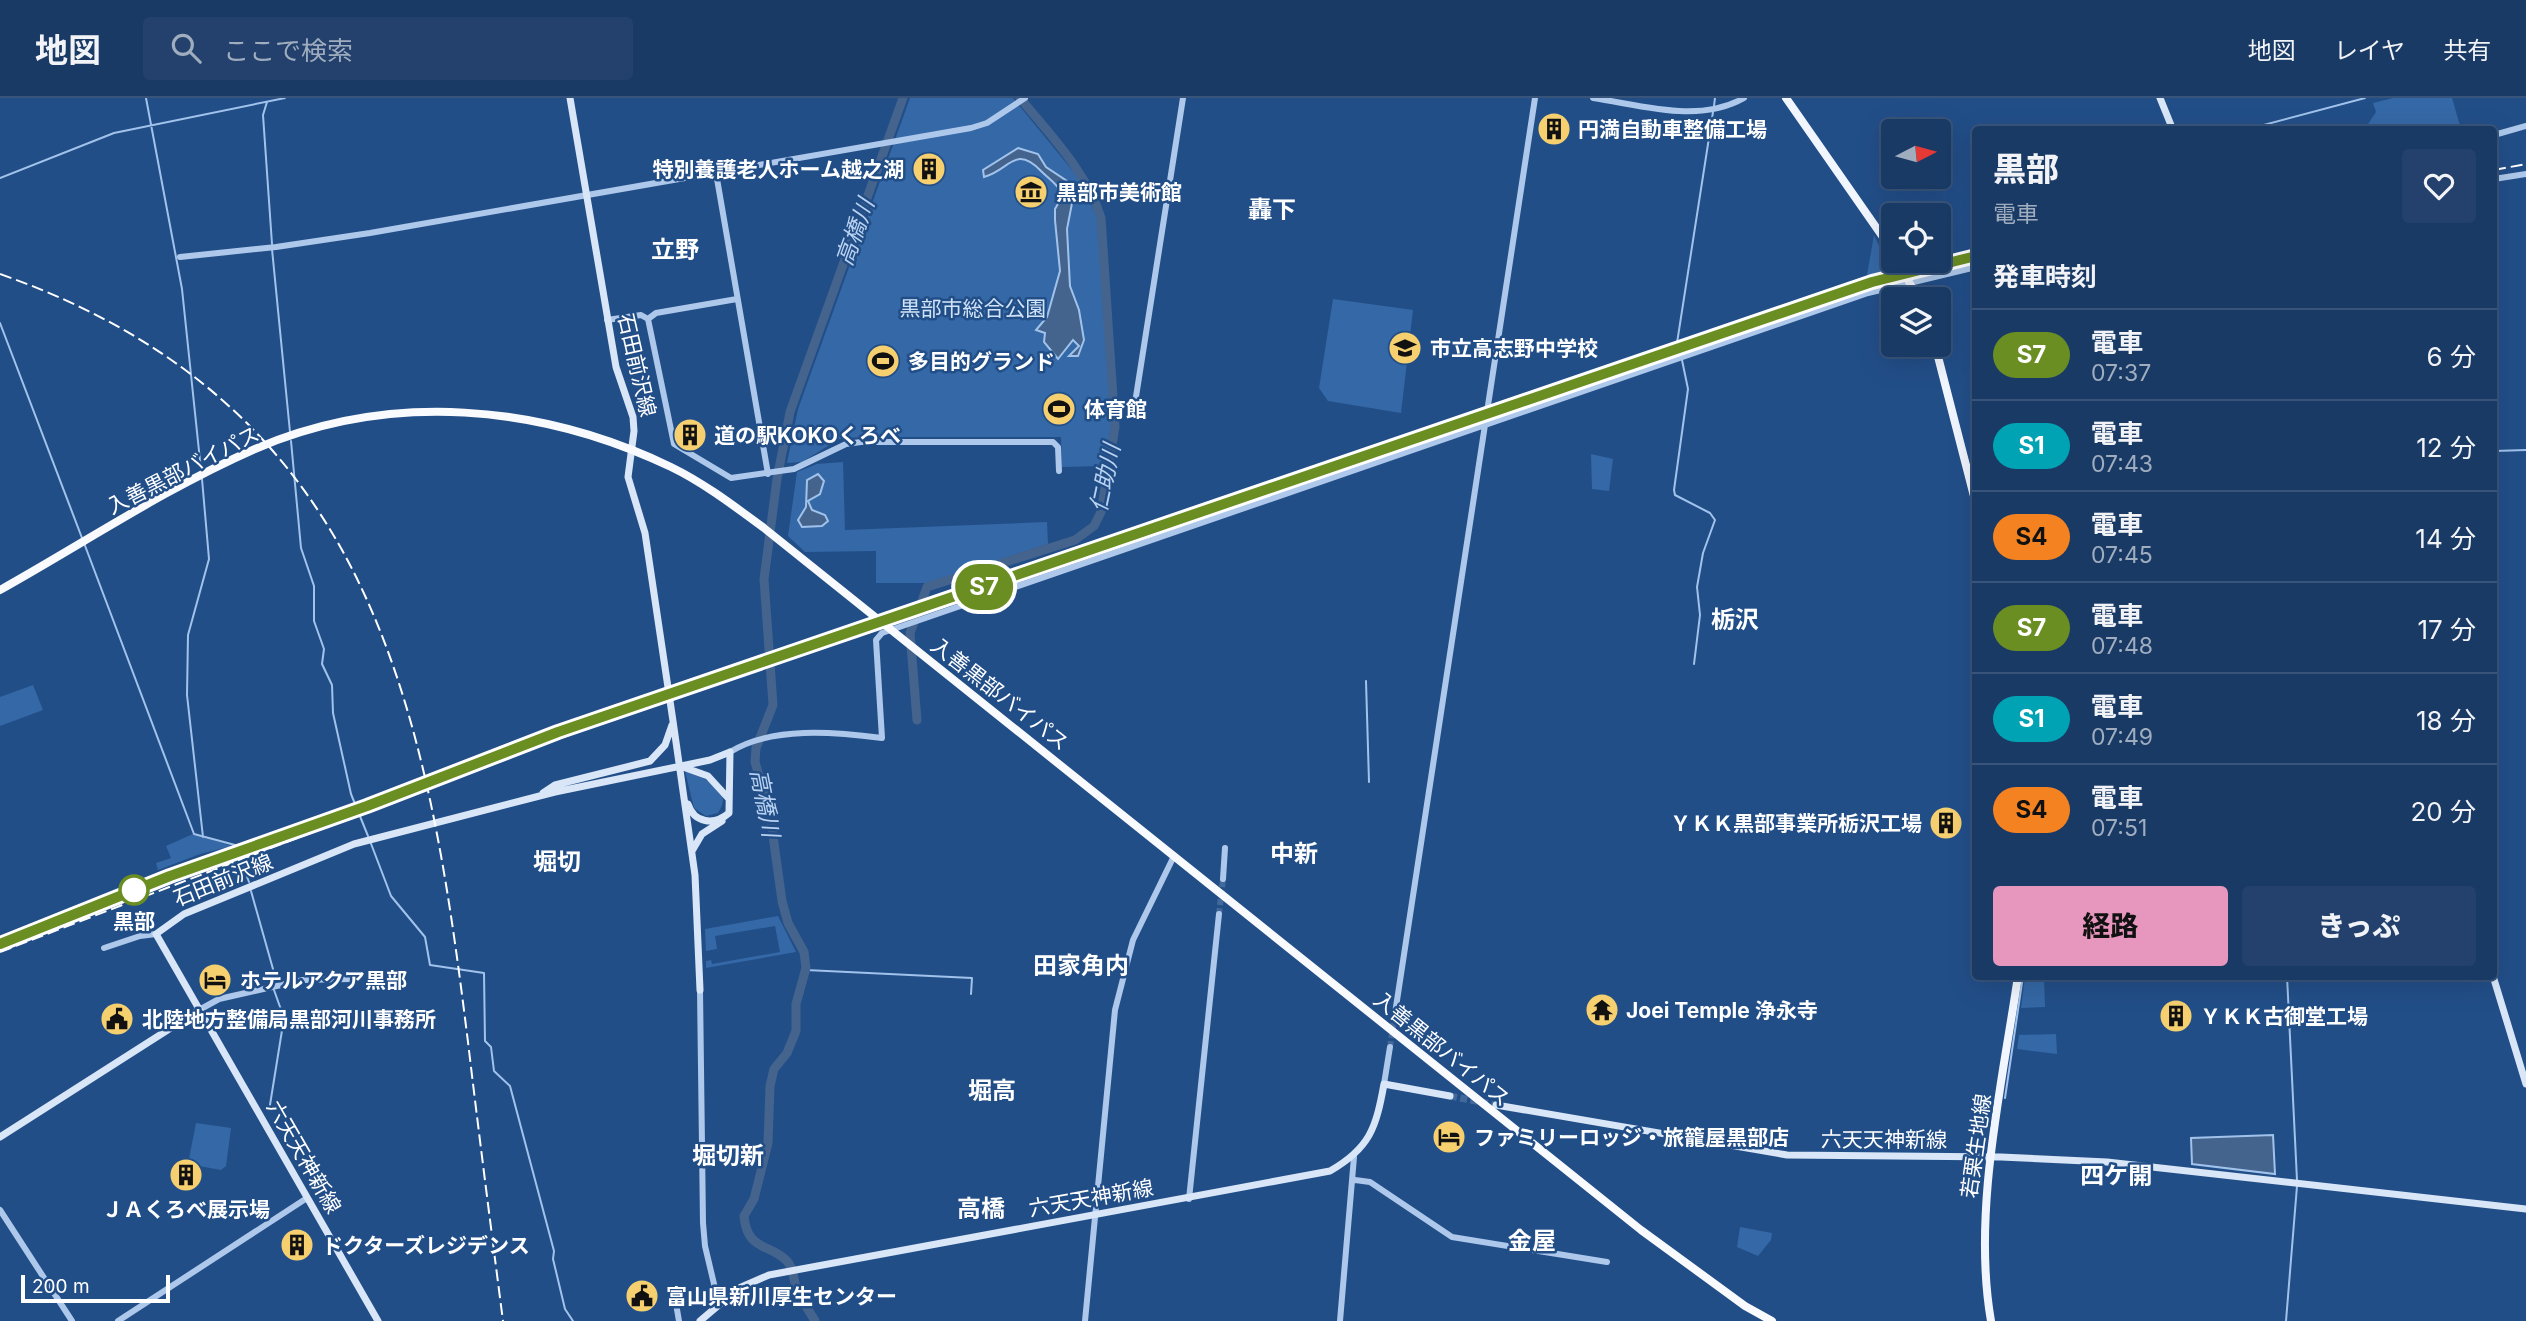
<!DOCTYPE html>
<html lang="ja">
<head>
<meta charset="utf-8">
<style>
  body { margin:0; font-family:Inter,"Noto Sans JP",sans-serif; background:#23416c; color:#f1f3f6; height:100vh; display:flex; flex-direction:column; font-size:26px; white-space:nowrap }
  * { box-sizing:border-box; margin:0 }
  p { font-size:23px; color:#9fadbf }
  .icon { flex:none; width:38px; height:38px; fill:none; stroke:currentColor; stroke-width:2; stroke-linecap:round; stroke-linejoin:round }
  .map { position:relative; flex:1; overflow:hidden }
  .drawer { position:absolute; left:1972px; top:28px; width:525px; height:854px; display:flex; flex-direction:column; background:#1a3a66; border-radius:7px; box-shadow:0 7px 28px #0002,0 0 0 2px #38547a }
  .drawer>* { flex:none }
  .badge { padding:0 14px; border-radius:23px; font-size:24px; line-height:46px }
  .needle { width:46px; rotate:84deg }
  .controls { position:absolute; left:1881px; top:21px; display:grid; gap:14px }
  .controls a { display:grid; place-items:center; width:70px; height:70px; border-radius:7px; background:#1a3a66; box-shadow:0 7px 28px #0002,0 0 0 2px #38547a; font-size:35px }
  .scale { position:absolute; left:21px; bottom:18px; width:149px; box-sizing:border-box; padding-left:7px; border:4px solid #fff; border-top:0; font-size:19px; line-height:24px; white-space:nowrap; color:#fff; -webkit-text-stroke:5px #224e88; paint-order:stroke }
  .map>.badge { position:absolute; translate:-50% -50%; box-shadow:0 0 0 4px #fff }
  h2 { padding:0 21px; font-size:26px; line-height:63px }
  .round { display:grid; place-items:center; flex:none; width:74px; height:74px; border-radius:7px; background:#23416c }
  .head { display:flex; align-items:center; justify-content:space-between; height:119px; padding:0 21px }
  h1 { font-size:33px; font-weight:800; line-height:52px }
  .cta { display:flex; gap:14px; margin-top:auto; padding:14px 21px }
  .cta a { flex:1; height:80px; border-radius:7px; background:#e797bd; color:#111; font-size:28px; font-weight:800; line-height:80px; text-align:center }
  .cta a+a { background:#23416c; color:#f1f3f6 }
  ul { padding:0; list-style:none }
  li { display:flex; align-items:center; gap:21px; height:91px; padding:0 21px; border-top:2px solid #38547a }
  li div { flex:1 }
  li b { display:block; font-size:26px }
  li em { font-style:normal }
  li .badge { min-width:77px; font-weight:700; text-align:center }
  header { display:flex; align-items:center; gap:42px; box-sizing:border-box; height:98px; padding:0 35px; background:#1a3a66; border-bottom:2px solid #38547a }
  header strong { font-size:33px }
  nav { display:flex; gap:38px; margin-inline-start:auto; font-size:24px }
  .search { width:490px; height:63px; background:#23416c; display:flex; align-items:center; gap:18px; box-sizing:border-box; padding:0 24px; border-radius:7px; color:#9fadbf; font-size:26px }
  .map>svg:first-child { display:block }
  .green { fill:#3568a6 }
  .water { fill:#44648e; stroke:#a1c3eb; stroke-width:2 }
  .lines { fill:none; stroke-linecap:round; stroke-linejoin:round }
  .stream { stroke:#a1c3eb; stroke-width:2 }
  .river { stroke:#44648e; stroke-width:9 }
  .tertiary-tunnel { stroke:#43699a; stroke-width:6; stroke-dasharray:6 3; stroke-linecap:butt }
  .secondary-tunnel { stroke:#43699a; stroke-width:7; stroke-dasharray:7 3.5; stroke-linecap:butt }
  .tertiary { stroke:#adc8ea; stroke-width:6 }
  .secondary { stroke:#d8e6f8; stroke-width:7 }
  .primary { stroke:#f1f6fe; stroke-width:8 }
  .trunk { stroke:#f8fafe; stroke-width:8 }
  .rail { stroke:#fff; stroke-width:2; stroke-dasharray:12 5; stroke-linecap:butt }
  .line-casing { stroke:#fff; stroke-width:16 }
  .line { stroke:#6b8e23; stroke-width:10 }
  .stop-dot { fill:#fff; stroke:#6b8e23; stroke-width:3.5 }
  .labels { text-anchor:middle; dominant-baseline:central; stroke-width:5; stroke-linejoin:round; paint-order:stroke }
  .poi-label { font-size:21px; font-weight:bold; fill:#fff; stroke:#224e88; text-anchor:start }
  .park-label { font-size:21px; fill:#d1e3f8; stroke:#224e88 }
  .street-label { font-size:21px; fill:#fff; stroke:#224e88 }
  .stop-label { font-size:21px; font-weight:bold; fill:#fff; stroke:#224e88 }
  .water-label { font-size:23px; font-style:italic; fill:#b9d2f1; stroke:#224e88 }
  .quarter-label { font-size:24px; font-weight:bold; fill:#fff; stroke:#224e88 }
</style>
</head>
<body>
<header>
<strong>地図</strong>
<div class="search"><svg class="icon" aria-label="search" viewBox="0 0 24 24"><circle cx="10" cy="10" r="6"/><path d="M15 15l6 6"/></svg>ここで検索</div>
<nav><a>地図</a><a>レイヤ</a><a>共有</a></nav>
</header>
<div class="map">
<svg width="2526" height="1223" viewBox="0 0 2526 1223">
  <rect width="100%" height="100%" fill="#224e88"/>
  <path class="green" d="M910,0H1013L1077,78L1097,119L1111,328L1104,368L1062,369L1061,339H861L839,341L802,364L787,365L798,311Z
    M2393,0H2452L2461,31H2369L2368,26L2376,14L2373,5Z
    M1874,137L1892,176L1871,181L1867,177Z
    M1333,201L1413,212L1401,315L1328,303L1319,290Z
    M1591,356L1613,361L1609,393L1592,391Z
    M843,364L845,432L1047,424L1048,446L927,485H876V453L805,454L788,438L797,374L817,366Z
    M33,587L43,612L0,628V599Z
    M685,673C704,680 735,690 718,715L706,718L694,710Z
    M193,736L232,748L200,756L158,772L156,765L171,760L166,748Z
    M778,818L796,854L706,870V863L711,862L712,866L780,854L775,828L715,838L717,851L706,853L705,831Z
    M2025,879H2044L2045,909L2021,910Z
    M2056,936L2057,956L2017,951L2019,937Z
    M196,1025L231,1030L226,1068L221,1072L188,1066Z
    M1740,1129L1772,1135L1771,1142L1758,1158L1737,1149Z"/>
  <path class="water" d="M1018,50L1038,56L1046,69L1067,83L1074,95L1067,131L1070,188L1079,212L1084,242L1078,258H1069L1079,248L1073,242L1058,261L1044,244L1045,235L1036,232L1047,219L1060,173L1055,122V111L1063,97C1057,85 1050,82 1041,73C1015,46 1010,72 984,79L983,72Z
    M818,376L824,383L820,396L808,403L812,412L825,417L828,423L822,428L802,429L798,422L806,409L807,382Z
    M2273,1037L2275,1076L2192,1066L2191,1040Z"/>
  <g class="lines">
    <path class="stream" d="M146,0L182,191L201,372
      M267,4L263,17L272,146
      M1714,8L1715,0
      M2245,32L2365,0
      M0,80L114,35L285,0
      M272,151L290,334
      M0,225L82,440
      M1680,257L1677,245L1713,14
      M1682,262L1688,291L1674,392L1675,397L1710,415L1715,422L1703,455L1697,489L1700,517L1694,566
      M291,343L301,450L314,488V523L324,551L322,566L332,587L333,615L351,696L368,738
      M2494,353L2526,352
      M202,381L209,461L188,537L187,597L203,739
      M84,445L194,736L235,747L249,784
      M1366,583L1369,684
      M370,743L391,798L425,839L430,867L484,875L485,943L491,949L494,973L510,988L554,1153L553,1161L565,1211L573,1223
      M251,793L273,871V886
      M806,872L972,880L971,896
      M2287,878L2297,1082
      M2005,1000L2023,878
      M269,1013L284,920L274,892
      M2286,1223L2297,1088"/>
    <path class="river" d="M917,622L910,535L927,489L1075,442L1094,428L1101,414L1115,329L1101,120C1087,74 1050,37 1020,0
      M815,1223C809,1212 800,1201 796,1189C793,1180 794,1171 787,1163C769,1145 747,1153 744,1118L754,1101L768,1045L770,988L774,971L787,955L796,933V906L806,870L804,854L788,825L782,803L770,716L755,664L756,650L773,607L764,481L777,381L790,314L903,0"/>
    <path class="tertiary-tunnel" d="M1219,816L1223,781
      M1390,949L1394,922"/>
    <path class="secondary-tunnel" d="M1450,998L1496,1007"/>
    <path class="tertiary" d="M1593,0C1641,7 1699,26 1744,0
      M2494,37L2526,28
      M716,75L768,376
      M2494,81L2526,76
      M180,159L276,149L370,135L971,30L987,25L1025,0
      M648,221L656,215L737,201
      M607,222L641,217L648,221L674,346L731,380L794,371L846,346L861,344H1053L1058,349L1059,373
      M1135,305L1183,0
      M730,654C772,628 835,634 882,640L876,542L882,535L1868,195L1976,169
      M1223,781L1225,750
      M104,850L140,838L156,836
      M700,892L703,1125L705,1148L719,1207
      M199,912L219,901L303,882L350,881
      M1394,922L1535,0
      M1384,986L1390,949
      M1355,1082L1370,1084L1452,1139L1607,1164
      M1189,1101L1219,816
      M0,1112L72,1223
      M674,1194L679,1223
      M118,1223L307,1100
      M1085,1223L1115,912L1133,842L1173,760
      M1340,1223L1354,1059"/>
    <path class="secondary" d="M570,0L616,269L633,319L634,333L628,379L645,435L673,623L695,777L700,892
      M2160,0L2173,32
      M683,669L708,678L729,701
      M543,695L555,687L650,663L665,647L672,627
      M688,706C694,725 714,728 729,715L730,654
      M692,753L702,736L722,723
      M2493,878L2526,986
      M1496,1007L1787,1057L2001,1059L2107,1064L2526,1111
      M0,1039L199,912
      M378,1223L156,836L184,816L354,746L555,694L710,662L730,654
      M700,1223L739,1190L769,1177L1330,1073C1370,1050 1376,1030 1384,986L1450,998"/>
    <path class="primary" d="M1786,0L1894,155
      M1898,163L1918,201
      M1935,247L1976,406
      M1991,1223C1972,1115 2002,987 2018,878"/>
    <path class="trunk" d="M0,492C84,445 166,390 255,351C390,293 540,306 671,369C704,385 734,408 764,430L1641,1132L1745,1208L1772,1223"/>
    <path class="rail" d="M2494,72L2526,66
      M0,176C131,222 242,296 319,414C419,566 446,768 468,944C479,1037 491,1130 503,1223
      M0,854L560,639L1871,187L1976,161"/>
  </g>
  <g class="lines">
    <defs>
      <path id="line" d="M0,846L170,778L367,708L558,634L1872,184L1976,158"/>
    </defs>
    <use href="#line" class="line-casing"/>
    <use href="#line" class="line"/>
  </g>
  <defs>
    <symbol id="building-disc" viewBox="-11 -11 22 22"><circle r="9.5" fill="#f6cf6f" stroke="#224e88"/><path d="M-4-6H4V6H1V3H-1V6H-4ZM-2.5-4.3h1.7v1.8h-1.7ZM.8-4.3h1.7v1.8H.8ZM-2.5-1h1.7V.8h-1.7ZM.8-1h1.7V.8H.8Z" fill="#111"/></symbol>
    <symbol id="museum-disc" viewBox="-11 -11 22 22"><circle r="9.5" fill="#f6cf6f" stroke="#224e88"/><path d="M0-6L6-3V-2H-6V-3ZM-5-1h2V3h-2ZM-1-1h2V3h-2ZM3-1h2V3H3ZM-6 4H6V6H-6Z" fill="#111"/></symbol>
    <symbol id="school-disc" viewBox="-11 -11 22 22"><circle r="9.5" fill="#f6cf6f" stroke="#224e88"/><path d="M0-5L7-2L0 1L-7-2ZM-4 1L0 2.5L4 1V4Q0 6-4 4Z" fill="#111"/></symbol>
    <symbol id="stadium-disc" viewBox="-11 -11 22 22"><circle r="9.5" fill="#f6cf6f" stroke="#224e88"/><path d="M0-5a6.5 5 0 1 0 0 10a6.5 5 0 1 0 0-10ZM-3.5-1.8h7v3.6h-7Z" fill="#111"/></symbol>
    <symbol id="hotel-disc" viewBox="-11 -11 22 22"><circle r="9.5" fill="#f6cf6f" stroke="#224e88"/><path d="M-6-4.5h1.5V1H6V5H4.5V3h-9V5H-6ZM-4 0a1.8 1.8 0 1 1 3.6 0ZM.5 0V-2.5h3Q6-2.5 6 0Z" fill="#111"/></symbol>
    <symbol id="temple-disc" viewBox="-11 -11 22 22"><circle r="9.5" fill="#f6cf6f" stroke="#224e88"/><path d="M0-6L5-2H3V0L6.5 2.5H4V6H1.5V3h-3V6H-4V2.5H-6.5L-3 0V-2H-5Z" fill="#111"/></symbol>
    <symbol id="civic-disc" viewBox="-11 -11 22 22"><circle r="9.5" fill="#f6cf6f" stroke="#224e88"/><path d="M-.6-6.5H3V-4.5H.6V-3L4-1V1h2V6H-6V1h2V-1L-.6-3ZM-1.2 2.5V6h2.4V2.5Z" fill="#111"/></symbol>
  </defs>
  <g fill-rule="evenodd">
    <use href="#building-disc" x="1535" y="12" width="38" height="38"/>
    <use href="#building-disc" x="910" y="52" width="38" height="38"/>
    <use href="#museum-disc" x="1012" y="75" width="38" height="38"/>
    <use href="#school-disc" x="1386" y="231" width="38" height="38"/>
    <use href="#stadium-disc" x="864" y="244" width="38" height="38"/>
    <use href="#stadium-disc" x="1040" y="292" width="38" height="38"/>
    <use href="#building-disc" x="671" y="318" width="38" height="38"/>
    <use href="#building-disc" x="1927" y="706" width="38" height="38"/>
    <use href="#hotel-disc" x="196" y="863" width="38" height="38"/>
    <use href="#temple-disc" x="1583" y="893" width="38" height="38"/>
    <use href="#building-disc" x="2157" y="899" width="38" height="38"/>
    <use href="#civic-disc" x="98" y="902" width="38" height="38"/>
    <use href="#hotel-disc" x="1430" y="1020" width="38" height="38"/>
    <use href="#building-disc" x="167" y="1058" width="38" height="38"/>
    <use href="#building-disc" x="278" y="1128" width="38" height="38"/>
    <use href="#civic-disc" x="623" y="1179" width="38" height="38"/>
  </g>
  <circle class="stop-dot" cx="134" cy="792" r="14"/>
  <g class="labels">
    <g class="poi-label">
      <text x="1578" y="31">円満自動車整備工場</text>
      <text x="904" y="71" text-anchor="end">特別養護老人ホーム越之湖</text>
      <text x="1056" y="94">黒部市美術館</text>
      <text x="1430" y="250">市立高志野中学校</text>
      <text x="908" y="263">多目的グランド</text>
      <text x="1084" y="311">体育館</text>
      <text x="714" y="337">道の駅KOKOくろべ</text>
      <text x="1922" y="725" text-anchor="end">ＹＫＫ黒部事業所栃沢工場</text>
      <text x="240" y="882">ホテルアクア黒部</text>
      <text x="1626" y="912">Joei Temple 浄永寺</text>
      <text x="2200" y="918">ＹＫＫ古御堂工場</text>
      <text x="142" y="921">北陸地方整備局黒部河川事務所</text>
      <text x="1474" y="1039">ファミリーロッジ・旅籠屋黒部店</text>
      <text x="186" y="1111" text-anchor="middle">ＪＡくろべ展示場</text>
      <text x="322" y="1147">ドクターズレジデンス</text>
      <text x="666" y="1198">富山県新川厚生センター</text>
    </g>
    <g class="park-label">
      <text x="973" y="210">黒部市総合公園</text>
    </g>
    <g class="street-label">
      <text transform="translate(637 267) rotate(77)">石田前沢線</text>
      <text transform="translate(183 372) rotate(-27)">入善黒部バイパス</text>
      <text transform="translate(1000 596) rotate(38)">入善黒部バイパス</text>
      <text transform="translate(223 782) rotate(-22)">石田前沢線</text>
      <text transform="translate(1442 951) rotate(39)">入善黒部バイパス</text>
      <text x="1884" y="1041">六天天神新線</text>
      <text transform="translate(1976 1048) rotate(-82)">若栗生地線</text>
      <text transform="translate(304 1059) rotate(60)">六天天神新線</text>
      <text transform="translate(1091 1100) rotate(-10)">六天天神新線</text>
    </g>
    <g class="stop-label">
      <text x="134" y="823">黒部</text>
    </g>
    <g class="water-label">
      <text transform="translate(855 134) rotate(-70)">高橋川</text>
      <text transform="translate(1105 380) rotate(-78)">仁助川</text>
      <text transform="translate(765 705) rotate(79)">高橋川</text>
    </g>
    <g class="quarter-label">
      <text x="1272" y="111">轟下</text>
      <text x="675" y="151">立野</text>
      <text x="1735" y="521">栃沢</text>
      <text x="1294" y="755">中新</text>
      <text x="557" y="763">堀切</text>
      <text x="1081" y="867">田家角内</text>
      <text x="992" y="992">堀高</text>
      <text x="728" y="1057">堀切新</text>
      <text x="2116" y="1077">四ケ開</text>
      <text x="981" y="1110">高橋</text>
      <text x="1532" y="1142">金屋</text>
    </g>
  </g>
</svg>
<div class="controls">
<a><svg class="needle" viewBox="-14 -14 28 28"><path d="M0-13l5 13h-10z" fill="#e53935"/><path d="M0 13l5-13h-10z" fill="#9fadbf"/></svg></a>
<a><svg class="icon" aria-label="locate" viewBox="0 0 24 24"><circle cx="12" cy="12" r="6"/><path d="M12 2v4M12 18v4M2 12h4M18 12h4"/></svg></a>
<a><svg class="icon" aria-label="layers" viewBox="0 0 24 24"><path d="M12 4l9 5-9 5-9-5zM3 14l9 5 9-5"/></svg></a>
</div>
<div class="scale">200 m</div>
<b class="badge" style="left:984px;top:489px;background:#6b8e23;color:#fff">S7</b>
<section class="drawer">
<div class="head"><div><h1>黒部</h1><p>電車</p></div><a class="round"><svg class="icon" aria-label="heart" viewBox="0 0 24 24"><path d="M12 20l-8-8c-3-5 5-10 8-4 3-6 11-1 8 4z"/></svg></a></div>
<h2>発車時刻</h2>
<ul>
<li><span class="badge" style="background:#6b8e23;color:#fff">S7</span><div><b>電車</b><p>07:37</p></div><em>6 分</em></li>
<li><span class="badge" style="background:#00a3b4;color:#fff">S1</span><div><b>電車</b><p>07:43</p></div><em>12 分</em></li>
<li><span class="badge" style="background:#f58220;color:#111">S4</span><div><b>電車</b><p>07:45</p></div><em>14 分</em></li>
<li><span class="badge" style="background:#6b8e23;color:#fff">S7</span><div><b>電車</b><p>07:48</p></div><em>17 分</em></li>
<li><span class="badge" style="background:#00a3b4;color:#fff">S1</span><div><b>電車</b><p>07:49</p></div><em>18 分</em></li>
<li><span class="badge" style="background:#f58220;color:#111">S4</span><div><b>電車</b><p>07:51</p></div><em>20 分</em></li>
</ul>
<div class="cta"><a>経路</a><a>きっぷ</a></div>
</section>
</div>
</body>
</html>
